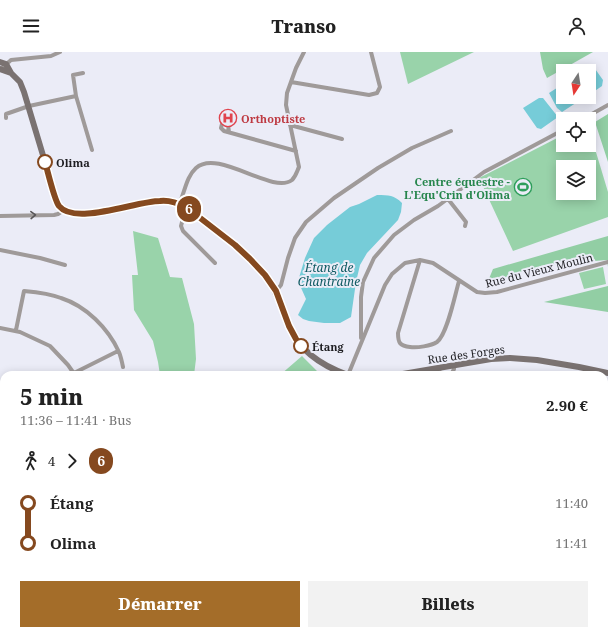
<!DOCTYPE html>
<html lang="fr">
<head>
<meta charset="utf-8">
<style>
  body { margin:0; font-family:"Noto Serif",serif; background:#f2f2f2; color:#222; height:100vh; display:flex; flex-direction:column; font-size:15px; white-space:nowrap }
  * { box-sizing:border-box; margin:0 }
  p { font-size:13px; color:#767676 }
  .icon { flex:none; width:22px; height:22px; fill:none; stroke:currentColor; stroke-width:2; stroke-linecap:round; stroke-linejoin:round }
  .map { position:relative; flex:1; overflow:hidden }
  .panel { position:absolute; left:0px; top:319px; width:608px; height:264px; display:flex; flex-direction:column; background:#fff; border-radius:12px 12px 0 0; box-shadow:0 2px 10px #0003 }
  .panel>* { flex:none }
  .badge { padding:0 8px; border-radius:13px; font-size:14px; line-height:26px }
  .needle { width:26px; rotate:192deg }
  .buttons { position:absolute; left:556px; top:12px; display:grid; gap:8px }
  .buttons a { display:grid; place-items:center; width:40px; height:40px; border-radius:0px; background:#fff; box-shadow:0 2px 10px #0003; font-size:20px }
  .map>.badge { position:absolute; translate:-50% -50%; box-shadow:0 0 0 2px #fff }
  .legs { display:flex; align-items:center; gap:6px; height:44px; padding:0 20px; font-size:13px }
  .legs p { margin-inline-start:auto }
  .head { display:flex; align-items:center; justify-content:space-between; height:68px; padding:0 20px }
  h1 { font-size:22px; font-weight:800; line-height:30px }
  .primary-button { display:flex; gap:8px; margin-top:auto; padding:8px 20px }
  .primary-button a { flex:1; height:46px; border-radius:0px; background:#a46d29; color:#fff; font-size:16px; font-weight:800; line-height:46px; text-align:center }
  .primary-button a+a { background:#f2f2f2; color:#222 }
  ul { padding:0 20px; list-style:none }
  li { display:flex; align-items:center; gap:14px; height:40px; font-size:15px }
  li i { display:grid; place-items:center; width:6px; height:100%; margin:0 5px; background:currentColor }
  li i::after { content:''; width:10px; height:10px; margin:-5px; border:3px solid; border-radius:50%; background:#fff }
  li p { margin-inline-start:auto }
  li:first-child i { background:linear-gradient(#0000 50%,currentColor 0) }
  li:last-child i { background:linear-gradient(currentColor 50%,#0000 0) }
  header { display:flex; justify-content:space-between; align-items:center; height:52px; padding:0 20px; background:#fff; font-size:18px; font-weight:800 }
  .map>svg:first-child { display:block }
  .green { fill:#99d3aa; fill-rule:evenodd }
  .forest { fill:#92cea4 }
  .water { fill:#76ccd8 }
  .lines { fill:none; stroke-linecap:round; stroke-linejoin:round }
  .street { stroke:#9f9a99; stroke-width:4 }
  .secondary { stroke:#7a7271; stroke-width:6 }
  .oneway { stroke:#585658 }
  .line-1-casing { stroke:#fff; stroke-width:9 }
  .line-1 { stroke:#85491f; stroke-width:6 }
  .stop-1-dot { fill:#fff; stroke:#85491f; stroke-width:2 }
  .labels { text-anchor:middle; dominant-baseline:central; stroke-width:4; stroke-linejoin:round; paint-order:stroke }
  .health-label { font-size:11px; font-weight:bold; fill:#be3a42; stroke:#ebecf7; text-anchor:start }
  .stop-label { font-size:11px; font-weight:bold; fill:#1e1e22; stroke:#ebecf7; text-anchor:start }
  .leisure-label { font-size:11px; font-weight:bold; fill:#27864d; stroke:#ebecf7; text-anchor:end }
  .street-label { font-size:11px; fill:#1e1e22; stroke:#ebecf7 }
  .water-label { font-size:12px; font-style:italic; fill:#105b63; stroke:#ebecf7 }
</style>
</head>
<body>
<header><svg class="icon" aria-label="menu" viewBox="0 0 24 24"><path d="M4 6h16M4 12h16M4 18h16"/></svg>Transo<svg class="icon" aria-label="person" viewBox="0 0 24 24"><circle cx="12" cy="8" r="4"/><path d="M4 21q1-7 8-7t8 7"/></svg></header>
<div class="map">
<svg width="608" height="583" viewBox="0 0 608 583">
  <rect width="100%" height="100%" fill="#ebecf7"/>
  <path class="green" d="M400,0H474L408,32Z
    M589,77L608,140V165L513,199L479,126L563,83V93H589ZM563,115H589V141H563Z
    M133,179L158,186L170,225L182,226L194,272L196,307L194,323H160L158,310L153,289L134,258L132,223H138Z
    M603,215L606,232L584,237L579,221Z
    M302,304L317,319L316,323H280Z
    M190,579H291L279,583H188Z"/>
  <path class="forest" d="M540,0H593L547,26L543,17Z
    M608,62V110L595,70Z
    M608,184V215L607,208L544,213L506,225L486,234L493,217Z
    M608,234V260L544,250Z
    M604,400L608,401V583H547V579H604Z"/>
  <path class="water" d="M593,14L603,28L602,34L589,43V19H584Z
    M563,32V45H585L562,60L557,56L549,41Z
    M539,46H543L558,65L541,77L537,76L523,56Z
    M377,143C389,143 394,143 402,151L401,160L398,168L367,201L360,213L356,230L351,265L340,271H324L309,269L303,267L298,263L306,247L298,229L305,206L314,186L327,173L350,155L359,152Z"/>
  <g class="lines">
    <path class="street" d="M1,17L11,8L51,4L60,0
      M83,21L73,23L76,44L92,98
      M291,30L369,43L377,41L380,35L371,0
      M6,66V62L29,54L76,44
      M583,67L608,53
      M290,73L342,87
      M229,80L228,73L225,71L222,72L221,76L224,79L296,99
      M448,147L466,170L465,174
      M179,152C185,140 186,125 196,116C218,96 272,143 292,128C296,124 297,119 299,115L286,53L287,41L296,16L304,0
      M186,155L181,174L183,179L215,211
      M0,164L54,163L58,162L64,158
      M0,198L40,206L65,213
      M420,208L398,281C398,291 400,294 410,295C417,296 431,294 437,290C447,283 455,243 459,229
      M276,239L281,233L288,206L295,186L306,170L334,146L378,116L412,96L451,79
      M0,276L20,280L50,294L68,313L75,323
      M16,278L24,239C35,240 51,242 61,246C86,254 108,276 119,300C121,305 122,310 123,315
      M361,286V245L363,230L374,206L394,183L414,168L438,154L484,120L563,78
      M439,316L440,323
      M74,321L118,299
      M348,323L385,233L392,222L405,211L420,208L433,211L477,240L485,241L497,240L608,210
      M451,323L454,317V313
      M604,357L608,358
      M0,364L4,365
      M83,579L86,583
      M391,583L392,579
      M541,583L542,579"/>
    <path class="secondary" d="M0,10L6,12L11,21L20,30L24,40L57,150C60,155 63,158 68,160C91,168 134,149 160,149C169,148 178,151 186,155C213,175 246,198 266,225C278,240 281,258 289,274C300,300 322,314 348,323
      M0,17L11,21
      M397,323L491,307L510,306L537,308L579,315L608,321"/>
  </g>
  <defs><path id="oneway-chevron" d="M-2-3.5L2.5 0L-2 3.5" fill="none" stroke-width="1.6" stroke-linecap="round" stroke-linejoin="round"/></defs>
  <use class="oneway" href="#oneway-chevron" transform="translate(33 163) rotate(-2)"/>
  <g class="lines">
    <defs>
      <path id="line-1" d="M45,110C48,120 54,147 59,154C75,174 136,149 160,149C169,148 178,151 186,155L235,193L250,207L265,223L276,239L289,274L296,287L301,294"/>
    </defs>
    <use href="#line-1" class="line-1-casing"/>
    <use href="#line-1" class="line-1"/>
  </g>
  <defs>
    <symbol id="hospital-ring" viewBox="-11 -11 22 22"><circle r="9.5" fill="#ebecf7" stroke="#e0444e" stroke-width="1.5"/><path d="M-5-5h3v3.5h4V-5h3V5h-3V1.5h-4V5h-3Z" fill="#e0444e"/></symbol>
    <symbol id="stadium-ring" viewBox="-11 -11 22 22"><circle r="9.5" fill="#ebecf7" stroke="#2e9e5b" stroke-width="1.5"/><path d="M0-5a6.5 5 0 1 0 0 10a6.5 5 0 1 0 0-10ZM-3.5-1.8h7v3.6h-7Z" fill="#2e9e5b"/></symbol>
  </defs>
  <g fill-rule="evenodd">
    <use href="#hospital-ring" x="218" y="56" width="20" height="20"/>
    <use href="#stadium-ring" x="513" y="125" width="20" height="20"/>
  </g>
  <g class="stop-1-dot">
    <circle cx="45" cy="110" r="7"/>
    <circle cx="301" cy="294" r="7"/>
  </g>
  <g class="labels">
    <g class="health-label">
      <text x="241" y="66">Orthoptiste</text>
    </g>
    <g class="stop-label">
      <text x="56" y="110">Olima</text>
      <text x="312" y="294">Étang</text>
    </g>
    <g class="leisure-label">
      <text x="510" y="129">Centre équestre -<tspan x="510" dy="13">L'Equ'Crin d'Olima</tspan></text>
    </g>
    <g class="street-label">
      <text transform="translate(539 218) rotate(-14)">Rue du Vieux Moulin</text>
      <text transform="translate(466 302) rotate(-8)">Rue des Forges</text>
    </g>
    <g class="water-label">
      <text x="329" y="215">Étang de<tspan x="329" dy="14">Chantraine</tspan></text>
    </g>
  </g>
</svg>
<div class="buttons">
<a><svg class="needle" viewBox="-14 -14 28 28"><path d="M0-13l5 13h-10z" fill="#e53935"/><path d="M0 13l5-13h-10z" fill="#767676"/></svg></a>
<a><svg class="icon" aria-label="locate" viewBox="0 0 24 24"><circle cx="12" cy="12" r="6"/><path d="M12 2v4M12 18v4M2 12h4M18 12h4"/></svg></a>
<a><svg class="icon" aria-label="layers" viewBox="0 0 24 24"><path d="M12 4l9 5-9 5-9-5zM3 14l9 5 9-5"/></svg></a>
</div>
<b class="badge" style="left:189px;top:157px;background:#85491f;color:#fff">6</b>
<section class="panel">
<div class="head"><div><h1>5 min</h1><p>11:36 – 11:41 · Bus</p></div><b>2.90 €</b></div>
<div class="legs"><svg class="icon" aria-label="walk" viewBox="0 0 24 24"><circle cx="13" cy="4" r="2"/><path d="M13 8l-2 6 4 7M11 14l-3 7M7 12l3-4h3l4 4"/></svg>4<svg class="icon" aria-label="forward" viewBox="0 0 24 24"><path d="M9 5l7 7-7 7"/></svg><b class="badge" style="background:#85491f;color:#fff">6</b></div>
<ul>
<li><i style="color:#85491f"></i><b>Étang</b><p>11:40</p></li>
<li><i style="color:#85491f"></i><b>Olima</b><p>11:41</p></li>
</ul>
<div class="primary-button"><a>Démarrer</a><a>Billets</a></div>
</section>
</div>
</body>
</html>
